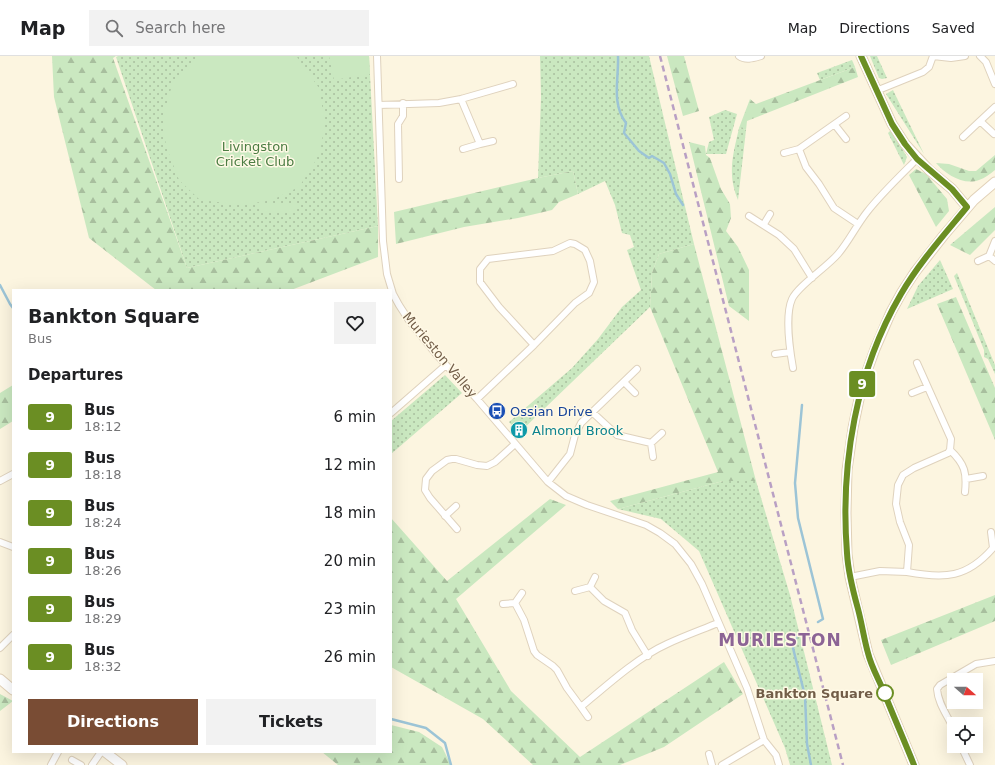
<!DOCTYPE html>
<html lang="en">
<head>
<meta charset="utf-8">
<style>
  body { margin:0; font-family:"DejaVu Sans",sans-serif; background:#f2f2f2; color:#202124; height:100vh; display:flex; flex-direction:column; font-size:15px; white-space:nowrap }
  * { box-sizing:border-box; margin:0 }
  p { font-size:13px; color:#757577 }
  .icon { flex:none; width:22px; height:22px; fill:none; stroke:currentColor; stroke-width:2; stroke-linecap:round; stroke-linejoin:round }
  .map { position:relative; flex:1; overflow:hidden }
  .details { position:absolute; left:12px; top:233px; width:380px; height:464px; display:flex; flex-direction:column; background:#fff; border-radius:0px; box-shadow:0 4px 16px #0002 }
  .details>* { flex:none }
  .badge { padding:0 8px; border-radius:3px; font-size:14px; line-height:26px }
  .needle { width:26px; rotate:111deg }
  .fabs { position:absolute; left:947px; top:617px; display:grid; gap:8px }
  .fabs a { display:grid; place-items:center; width:36px; height:36px; border-radius:0px; background:#fff; box-shadow:0 4px 16px #0002; font-size:20px }
  .map>.badge { position:absolute; translate:-50% -50%; box-shadow:0 0 0 2px #fff }
  h2 { padding:0 16px; font-size:15px; line-height:36px }
  .round { display:grid; place-items:center; flex:none; width:42px; height:42px; border-radius:0px; background:#f2f2f2 }
  .headline { display:flex; align-items:center; justify-content:space-between; height:68px; padding:0 16px }
  h1 { font-size:19px; font-weight:700; line-height:30px }
  .button { display:flex; gap:8px; margin-top:auto; padding:8px 16px }
  .button a { flex:1; height:46px; border-radius:0px; background:#794c34; color:#fff; font-size:16px; font-weight:700; line-height:46px; text-align:center }
  .button a+a { background:#f2f2f2; color:#202124 }
  ul { padding:0; list-style:none }
  li { display:flex; align-items:center; gap:12px; height:48px; padding:0 16px }
  li div { flex:1 }
  li b { display:block; font-size:15px }
  li em { font-style:normal }
  li .badge { min-width:44px; font-weight:700; text-align:center }
  header { display:flex; align-items:center; gap:24px; box-sizing:border-box; height:56px; padding:0 20px; background:#fff; border-bottom:1px solid #e0e0e0 }
  header strong { font-size:19px }
  nav { display:flex; gap:22px; margin-inline-start:auto; font-size:14px }
  .search { width:280px; height:36px; background:#f2f2f2; display:flex; align-items:center; gap:10px; box-sizing:border-box; padding:0 14px; border-radius:0px; color:#757577; font-size:15px }
  .map>svg:first-child { display:block }
  .green { fill:url(#green-dots) }
  .forest { fill:url(#forest-firs) }
  .pitch { fill:#cae8c0 }
  .lines { fill:none; stroke-linecap:round; stroke-linejoin:round }
  .stream { stroke:#9cc4d6; stroke-width:2.5 }
  .street-casing { stroke:#dfd2bd; stroke-width:8 }
  .secondary-casing { stroke:#e1d1b8; stroke-width:11 }
  .street { stroke:#fff; stroke-width:6 }
  .secondary { stroke:#fff; stroke-width:9 }
  .rail { stroke:#b9a0c4; stroke-width:2.5; stroke-dasharray:6 4; stroke-linecap:butt }
  .line-casing { stroke:#fff; stroke-width:9 }
  .line { stroke:#6b8e23; stroke-width:6 }
  .stop-dot { fill:#fff; stroke:#6b8e23; stroke-width:2 }
  .labels { text-anchor:middle; dominant-baseline:central; stroke-width:3; stroke-linejoin:round; paint-order:stroke }
  .park-label { font-size:13px; fill:#4c7d43; stroke:#fff9e6 }
  .street-label { font-size:13px; fill:#725d48; stroke:#fff9e6 }
  .transit-label { font-size:13px; fill:#164399; stroke:#fff9e6; text-anchor:start }
  .culture-label { font-size:13px; fill:#0d838f; stroke:#fff9e6; text-anchor:start }
  .stop-label { font-size:13px; font-weight:bold; fill:#725d48; stroke:#fff9e6; text-anchor:end }
  .district-label { font-size:17px; font-weight:bold; letter-spacing:1px; fill:#8c6495; stroke:#fff9e6 }
</style>
</head>
<body>
<header>
<strong>Map</strong>
<div class="search"><svg class="icon" aria-label="search" viewBox="0 0 24 24"><circle cx="10" cy="10" r="6"/><path d="M15 15l6 6"/></svg>Search here</div>
<nav><a>Map</a><a>Directions</a><a>Saved</a></nav>
</header>
<div class="map">
<svg width="995" height="709" viewBox="0 0 995 709">
  <defs>
    <pattern id="green-dots" width="8" height="8" patternUnits="userSpaceOnUse"><rect width="8" height="8" fill="#cae8c0"/><path d="M2 2h.1M6 6h.1" fill="none" stroke="#a8bf9e" stroke-width="1.8" stroke-linecap="round"/></pattern>
    <pattern id="forest-firs" width="22" height="20" patternUnits="userSpaceOnUse"><rect width="22" height="20" fill="#cae8c0"/><path d="M5 1l3.5 6h-7zM16 11l3.5 6h-7z" fill="#a8bf9e"/></pattern>
  </defs>
  <rect width="100%" height="100%" fill="#fcf5e0"/>
  <path class="green" d="M118,0H369L378,170L187,212L116,1Z
    M540,0H649L694,188L659,198L652,217L650,251L519,377L509,366L572,312L598,283L622,251L641,234L627,194L634,191L630,179L622,177L615,149L605,125L578,138L573,115L538,122L541,41Z
    M870,0H877L887,22L882,23L879,22Z
    M852,4L855,11L820,24L817,17Z
    M893,34L924,98L886,38Z
    M725,54L737,58L726,98H706L709,86L714,84L709,61Z
    M739,72L746,74L738,144C727,118 733,99 739,72Z
    M891,74L907,101L904,109L888,77Z
    M940,204L953,233L907,253L918,230Z
    M957,217L995,309V318L988,303L984,301V294L954,220Z
    M445,319L462,337L391,398V365Z
    M723,425H756L790,539L832,709H790L785,692L699,495L661,463L618,453Z"/>
  <path class="forest" d="M52,0H116L113,2L187,212L378,170V201L291,234H156L89,182L54,41Z
    M667,0H684L699,55L683,60Z
    M855,11L858,21L747,65L746,74L739,72L750,43L756,48Z
    M689,86L705,90L706,99L710,102L721,133L730,148L731,162L726,175L738,191L749,214V265L729,250Z
    M995,99V114C990,118 985,122 979,124C964,130 945,118 936,107L949,108L969,115H976Z
    M916,113L926,118L947,143L949,155L936,171L909,119Z
    M573,115L578,138L559,146L552,154L518,162L464,171L396,188L394,156L538,122Z
    M995,151V174L970,199L950,189Z
    M694,188L756,425H723L618,453L610,445L718,416L650,251L652,217L659,198Z
    M956,241L995,332V384L937,248Z
    M13,329V365L0,373V337Z
    M550,443L566,449L456,543L511,635L580,701L724,606L743,638L664,691L620,709H533L483,663L391,611V462L447,525Z
    M995,539V565L891,609L881,584Z
    M0,638L13,645L0,655Z
    M391,669L419,676L442,691L451,709H338L322,696H391Z"/>
  <path class="pitch" d="M198,0H295L297,1L319,32L324,61L322,87L314,108L299,131L272,144L243,149L200,144L179,124L166,90L163,60L173,26Z
    M329,0H369L370,18L334,24Z
    M260,147H296V156H260Z"/>
  <g class="lines">
    <path class="stream" d="M618,0C619,23 611,47 626,67L624,77L639,95L649,102L652,100L664,107L670,118L676,138L683,149
      M0,229L10,248L13,252
      M802,349L795,427L798,462L823,563L818,566
      M797,579L793,592L805,640L807,688L811,709
      M391,663L426,672L445,687L451,709"/>
    <defs>
      <path id="street" d="M377,0L383,185L387,218L393,238L399,249L410,266L436,298L477,343L548,426L566,440L587,449L646,469L660,477L675,488L691,508L702,528L747,632L764,684L776,699L779,709
        M739,0C746,5 754,2 761,0
        M980,0L986,6L995,28
        M876,35L923,16L929,11L933,0L951,2L965,0
        M461,43L480,88L463,93
        M379,49L439,47L461,43L513,28
        M835,69L846,83
        M994,78L980,65L995,51
        M963,81L980,65
        M480,88L493,85
        M799,93L846,60
        M784,97L799,93L806,111L819,128L834,152L858,168
        M399,123L398,68L403,60V47
        M749,160L779,179L794,193L812,222
        M764,168L770,158
        M995,185L989,200L995,205
        M978,205L989,200
        M775,298L790,296
        M793,312C790,295 785,259 792,243C798,230 827,211 838,198C849,185 856,170 867,156C882,137 900,120 917,103
        M624,326L635,337
        M912,337L927,331
        M477,343L534,289L499,251L480,226V213L488,203L553,195L570,187L575,188L585,194L590,205L594,226L589,237L575,247L534,289
        M592,356L617,379L651,387L662,377
        M391,357L446,309
        M651,387L653,401
        M950,394C965,408 967,417 965,436
        M966,423L983,420
        M0,425L13,418
        M548,426L570,398L575,379L581,367L637,313
        M445,460L456,450
        M457,473L430,442L425,434L426,423L432,415L447,404L452,403H456L477,409L487,410L495,406L515,388
        M0,486L13,491
        M907,516C945,523 967,522 993,492L991,476
        M850,521L880,515L907,516L909,489L900,466L896,448L898,429L903,419L914,412L948,397L950,394L951,383L917,307
        M590,531L595,521
        M575,535L590,531L604,545L625,557L632,574L648,600
        M515,547L522,537
        M503,548L515,547L524,564L534,595L537,599L553,610L557,614L567,632L581,651C606,630 638,601 667,588C684,580 701,574 718,567
        M0,592L13,579
        M581,651L588,661
        M954,674C948,660 938,648 937,633L940,629L976,608L995,605
        M961,690L970,709
        M709,698L712,709
        M72,704L81,709
        M51,709L58,696
        M92,709L101,696
        M722,709L764,684"/>
      <path id="secondary" d="M861,0L892,68L905,88L929,114L952,133L967,151
        M0,623L13,634
        M105,696L122,709
        M914,709L868,598L850,521L847,498L846,457L847,414L853,372L862,329L875,293L891,256L902,236L915,216L944,179L974,144L995,126"/>
    </defs>
    <use href="#street" class="street-casing"/>
    <use href="#secondary" class="secondary-casing"/>
    <use href="#street" class="street"/>
    <use href="#secondary" class="secondary"/>
    <path class="rail" d="M660,0L843,709"/>
  </g>
  <g class="lines">
    <defs>
      <path id="line" d="M861,0L892,68L905,88L917,103L952,133L967,151C944,179 919,207 901,238C856,315 840,408 847,497C848,516 853,535 858,553C862,568 864,583 868,597C871,610 878,622 883,634C893,659 904,684 914,709"/>
    </defs>
    <use href="#line" class="line-casing"/>
    <use href="#line" class="line"/>
  </g>
  <defs>
    <symbol id="bus-disc" viewBox="-11 -11 22 22"><circle r="9.5" fill="#1a4fb4" stroke="#fff9e6"/><path d="M-5-6H5V4H4V6H2V4H-2V6H-4V4H-5ZM-3.5-4V0h7V-4ZM-3.5 1.2v1.5H-2V1.2ZM2 1.2v1.5H3.5V1.2Z" fill="#fff"/></symbol>
    <symbol id="building-disc" viewBox="-11 -11 22 22"><circle r="9.5" fill="#0f9aa8" stroke="#fff9e6"/><path d="M-4-6H4V6H1V3H-1V6H-4ZM-2.5-4.3h1.7v1.8h-1.7ZM.8-4.3h1.7v1.8H.8ZM-2.5-1h1.7V.8h-1.7ZM.8-1h1.7V.8H.8Z" fill="#fff"/></symbol>
  </defs>
  <g fill-rule="evenodd">
    <use href="#bus-disc" x="487" y="345" width="20" height="20"/>
    <use href="#building-disc" x="509" y="364" width="20" height="20"/>
  </g>
  <circle class="stop-dot" cx="885" cy="637" r="8"/>
  <g class="labels">
    <g class="park-label">
      <text x="255" y="90">Livingston<tspan x="255" dy="15">Cricket Club</tspan></text>
    </g>
    <g class="street-label">
      <text transform="translate(440 299) rotate(50)">Murieston Valley</text>
    </g>
    <g class="transit-label">
      <text x="510" y="355">Ossian Drive</text>
    </g>
    <g class="culture-label">
      <text x="532" y="374">Almond Brook</text>
    </g>
    <g class="stop-label">
      <text x="873" y="637">Bankton Square</text>
    </g>
    <g class="district-label">
      <text x="780" y="584">MURIESTON</text>
    </g>
  </g>
</svg>
<div class="fabs">
<a><svg class="needle" viewBox="-14 -14 28 28"><path d="M0-13l5 13h-10z" fill="#e53935"/><path d="M0 13l5-13h-10z" fill="#757577"/></svg></a>
<a><svg class="icon" aria-label="locate" viewBox="0 0 24 24"><circle cx="12" cy="12" r="6"/><path d="M12 2v4M12 18v4M2 12h4M18 12h4"/></svg></a>
</div>
<b class="badge" style="left:862px;top:328px;background:#6b8e23;color:#fff">9</b>
<section class="details">
<div class="headline"><div><h1>Bankton Square</h1><p>Bus</p></div><a class="round"><svg class="icon" aria-label="heart" viewBox="0 0 24 24"><path d="M12 20l-8-8c-3-5 5-10 8-4 3-6 11-1 8 4z"/></svg></a></div>
<h2>Departures</h2>
<ul>
<li><span class="badge" style="background:#6b8e23;color:#fff">9</span><div><b>Bus</b><p>18:12</p></div><em>6 min</em></li>
<li><span class="badge" style="background:#6b8e23;color:#fff">9</span><div><b>Bus</b><p>18:18</p></div><em>12 min</em></li>
<li><span class="badge" style="background:#6b8e23;color:#fff">9</span><div><b>Bus</b><p>18:24</p></div><em>18 min</em></li>
<li><span class="badge" style="background:#6b8e23;color:#fff">9</span><div><b>Bus</b><p>18:26</p></div><em>20 min</em></li>
<li><span class="badge" style="background:#6b8e23;color:#fff">9</span><div><b>Bus</b><p>18:29</p></div><em>23 min</em></li>
<li><span class="badge" style="background:#6b8e23;color:#fff">9</span><div><b>Bus</b><p>18:32</p></div><em>26 min</em></li>
</ul>
<div class="button"><a>Directions</a><a>Tickets</a></div>
</section>
</div>
</body>
</html>
